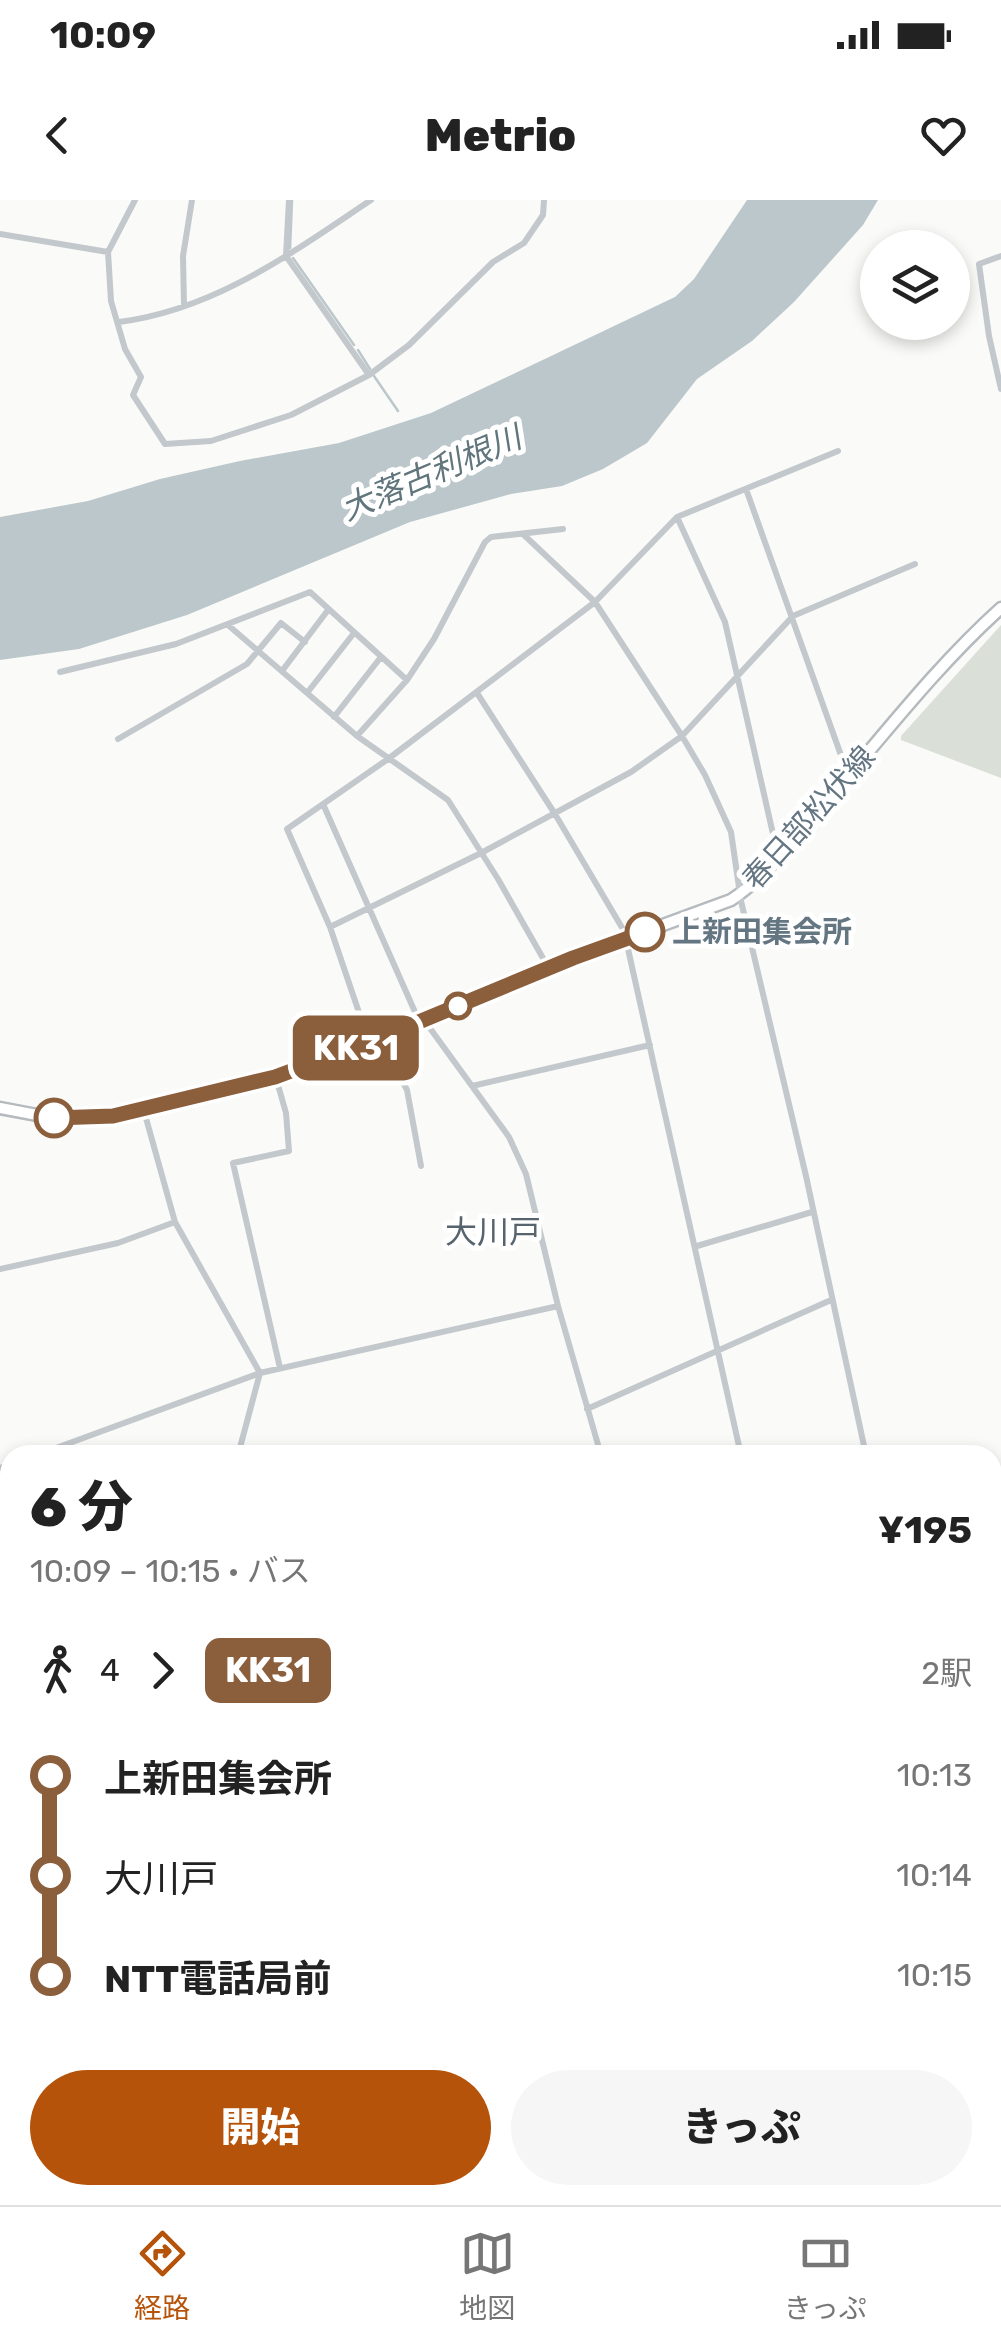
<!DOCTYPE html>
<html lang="ja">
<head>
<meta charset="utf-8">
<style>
  body { margin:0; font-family:Rubik,"Noto Sans JP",sans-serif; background:#f6f6f6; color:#222; height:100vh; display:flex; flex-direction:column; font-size:38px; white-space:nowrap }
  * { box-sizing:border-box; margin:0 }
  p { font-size:32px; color:#767676 }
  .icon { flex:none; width:55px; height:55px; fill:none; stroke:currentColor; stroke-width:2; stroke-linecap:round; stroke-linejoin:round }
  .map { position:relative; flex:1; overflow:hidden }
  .drawer { position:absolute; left:0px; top:1245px; width:1002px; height:760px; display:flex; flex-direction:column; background:#fff; border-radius:30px 30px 0 0; box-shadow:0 5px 15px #0003 }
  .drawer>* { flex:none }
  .badge { padding:0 20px; border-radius:15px; font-size:35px; line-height:65px }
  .fabs { position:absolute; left:860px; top:30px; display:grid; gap:20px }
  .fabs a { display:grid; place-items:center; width:110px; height:110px; border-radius:50%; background:#fff; box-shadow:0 5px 15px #0003; font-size:50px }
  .map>.badge { position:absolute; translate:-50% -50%; box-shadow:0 0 0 5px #fff }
  .legs { display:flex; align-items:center; gap:15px; height:110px; padding:0 30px; font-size:32px }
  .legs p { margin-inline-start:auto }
  .head { display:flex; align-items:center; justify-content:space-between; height:170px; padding:0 30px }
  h1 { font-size:55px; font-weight:800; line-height:75px }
  .button { display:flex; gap:20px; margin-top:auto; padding:20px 30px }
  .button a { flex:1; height:115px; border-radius:60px; background:#b45309; color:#fff; font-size:40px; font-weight:800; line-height:115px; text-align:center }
  .button a+a { background:#f6f6f6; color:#222 }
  ul { padding:0 30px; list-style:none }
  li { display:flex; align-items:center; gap:35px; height:100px; font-size:38px }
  li i { display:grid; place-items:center; width:15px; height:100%; margin:0 12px; background:currentColor }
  li i::after { content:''; width:25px; height:25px; margin:-12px; border:8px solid; border-radius:50%; background:#fff }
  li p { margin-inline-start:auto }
  li:first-child i { background:linear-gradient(#0000 50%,currentColor 0) }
  li:last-child i { background:linear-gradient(currentColor 50%,#0000 0) }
  .status { display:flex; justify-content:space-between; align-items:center; height:70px; padding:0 50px; background:#fff; direction:ltr }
  .status svg { height:28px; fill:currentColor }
  header { display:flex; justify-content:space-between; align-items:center; height:130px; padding:0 30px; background:#fff; font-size:45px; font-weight:800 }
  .dock { display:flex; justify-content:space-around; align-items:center; height:140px; border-top:2px solid #e0e0e0; background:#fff; font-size:28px; color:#767676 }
  .dock a { display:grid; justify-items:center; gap:5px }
  .dock .selected { color:#b45309 }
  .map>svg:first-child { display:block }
  .built { fill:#e8e9e9 }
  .green { fill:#dadfd7 }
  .water { fill:#bbc7cb }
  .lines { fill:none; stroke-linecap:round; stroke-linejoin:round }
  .stream { stroke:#bbc7cb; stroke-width:2.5 }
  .secondary-casing { stroke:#b3babf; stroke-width:14 }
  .primary-casing { stroke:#b5babe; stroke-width:15 }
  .street { stroke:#c3c8cc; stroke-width:6 }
  .secondary { stroke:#fff; stroke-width:9 }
  .primary { stroke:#fff; stroke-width:10 }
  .line-1-casing { stroke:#fff; stroke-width:22 }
  .line-1 { stroke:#8b5e3c; stroke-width:15 }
  .stop-1-dot { fill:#fff; stroke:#8b5e3c; stroke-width:5 }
  .labels { text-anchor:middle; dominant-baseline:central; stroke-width:10; stroke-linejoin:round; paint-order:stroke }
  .street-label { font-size:30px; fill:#657683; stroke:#fff }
  .stop-label { font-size:30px; font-weight:bold; fill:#657683; stroke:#fff; text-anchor:start }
  .water-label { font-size:32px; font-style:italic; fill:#60757c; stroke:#fff }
  .neighbourhood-label { font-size:32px; fill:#57646e; stroke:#fff }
</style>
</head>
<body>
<div class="status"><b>10:09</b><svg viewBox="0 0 49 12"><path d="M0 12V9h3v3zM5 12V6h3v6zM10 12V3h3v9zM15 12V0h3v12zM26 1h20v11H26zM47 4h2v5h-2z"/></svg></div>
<header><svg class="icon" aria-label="back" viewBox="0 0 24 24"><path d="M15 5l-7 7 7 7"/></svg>Metrio<svg class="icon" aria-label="heart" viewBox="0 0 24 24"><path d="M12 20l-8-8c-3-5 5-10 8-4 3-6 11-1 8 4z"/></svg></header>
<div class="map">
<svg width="1001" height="2005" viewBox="0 0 1001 2005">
  <rect width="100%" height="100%" fill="#fafaf8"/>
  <path class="built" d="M1001,1943V2005H862L866,1995H992L993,1945Z"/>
  <path class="green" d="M1001,425V578L901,540V536Z"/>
  <path class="water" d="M747,0H878L863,25L794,102L752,141L697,179L647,243L603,269L562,286L511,294L410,322L187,415L79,449L0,460V317L88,301L160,279L240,261L339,243L431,213L675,97L694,79Z
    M97,1995H294L238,2005H0L1,2001Z"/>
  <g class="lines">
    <path class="stream" d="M290,48L292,0
      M293,58L354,145
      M358,150L370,169
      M374,176L398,211
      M992,1575L1001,1572
      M0,1814L10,1812"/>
    <defs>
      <path id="secondary" d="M816,1995L826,2005"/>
      <path id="primary" d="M0,908L53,918L91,919L144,910L275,877L380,838L573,758L731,700C762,680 786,647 811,619C874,548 931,471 1001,408"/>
    </defs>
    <use href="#secondary" class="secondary-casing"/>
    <use href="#primary" class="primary-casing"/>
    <path class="street" d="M135,0L108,52L111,101L125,149L141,177L133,195L165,244L211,241L291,215L369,175L409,145L493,62L524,43L543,15L544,0
      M289,0L286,56L369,175
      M0,34L108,52
      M1001,56L979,64L989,136L1001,189
      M184,106L183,56L192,0
      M119,122C215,110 293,52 371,0
      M746,289L848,575
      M677,317L725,422L778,656
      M524,335L595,402L682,536L705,575L731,632L741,701L806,976L866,1255
      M228,425L357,536L448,600L498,679L548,767
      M282,471L328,410
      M60,472L176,444L310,392L407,480
      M307,493L354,433
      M477,493L555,614L624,731L741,1255
      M334,517L381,457
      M357,536L407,480L434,439L485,342L491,337L563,329
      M118,539L247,464L281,423L305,442
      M323,604L419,821
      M330,727L481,653L631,572L682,536L793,416L915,364
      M424,820L509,937L526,974L558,1106L601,1255
      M380,838L407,890L421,966
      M369,842L330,727L287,629L388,559L595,402L677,317L838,251
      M276,878L286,913L289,951L233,963L280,1168
      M472,886L650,845
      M144,911L175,1022L260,1173L238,1255
      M697,1046L812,1012
      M0,1069L118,1043L175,1022
      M587,1209L831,1100
      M37,1255L260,1173L558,1106
      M0,1268L10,1265
      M992,1321L1001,1324
      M0,1355L10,1400
      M0,1538L10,1536
      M994,1799L1001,1797
      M393,1998L431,1997L436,2005
      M317,2005L395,1995
      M578,2005V1995
      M743,2005L750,1995"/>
    <use href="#secondary" class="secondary"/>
    <use href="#primary" class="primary"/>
  </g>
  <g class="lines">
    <defs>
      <path id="line-1" d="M54,918L113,916L275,877L380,838L573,758L645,732"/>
    </defs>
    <use href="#line-1" class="line-1-casing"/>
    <use href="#line-1" class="line-1"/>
  </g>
  <g class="stop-1-dot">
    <circle cx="645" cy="732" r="18"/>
    <circle cx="458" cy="806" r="12"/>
    <circle cx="54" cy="918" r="18"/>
  </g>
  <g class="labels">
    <g class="street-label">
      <text transform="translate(809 618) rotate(-48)">春日部松伏線</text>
    </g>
    <g class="stop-label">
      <text x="672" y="732">上新田集会所</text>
    </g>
    <g class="water-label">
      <text transform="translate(431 273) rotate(-23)">大落古利根川</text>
    </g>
    <g class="neighbourhood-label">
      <text x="493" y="1032">大川戸</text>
    </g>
  </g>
</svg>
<div class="fabs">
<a><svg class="icon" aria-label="layers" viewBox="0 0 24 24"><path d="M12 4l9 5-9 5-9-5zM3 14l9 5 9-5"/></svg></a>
</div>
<b class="badge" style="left:356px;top:848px;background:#8b5e3c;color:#fff">KK31</b>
<section class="drawer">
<div class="head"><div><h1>6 分</h1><p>10:09 – 10:15 · バス</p></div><b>¥195</b></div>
<div class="legs"><svg class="icon" aria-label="walk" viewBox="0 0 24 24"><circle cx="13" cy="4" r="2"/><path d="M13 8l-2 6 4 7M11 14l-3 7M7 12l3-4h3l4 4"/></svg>4<svg class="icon" aria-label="forward" viewBox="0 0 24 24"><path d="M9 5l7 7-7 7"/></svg><b class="badge" style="background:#8b5e3c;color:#fff">KK31</b><p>2駅</p></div>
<ul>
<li><i style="color:#8b5e3c"></i><b>上新田集会所</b><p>10:13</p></li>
<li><i style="color:#8b5e3c"></i><span>大川戸</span><p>10:14</p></li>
<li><i style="color:#8b5e3c"></i><b>NTT電話局前</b><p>10:15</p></li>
</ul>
<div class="button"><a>開始</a><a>きっぷ</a></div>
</section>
</div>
<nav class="dock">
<a class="selected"><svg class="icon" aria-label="directions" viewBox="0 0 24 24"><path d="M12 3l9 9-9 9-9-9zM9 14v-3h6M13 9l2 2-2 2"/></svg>経路</a>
<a><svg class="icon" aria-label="map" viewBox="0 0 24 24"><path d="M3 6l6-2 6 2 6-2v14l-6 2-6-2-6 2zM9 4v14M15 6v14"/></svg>地図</a>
<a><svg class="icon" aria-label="tickets" viewBox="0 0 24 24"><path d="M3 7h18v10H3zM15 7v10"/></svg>きっぷ</a>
</nav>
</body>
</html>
